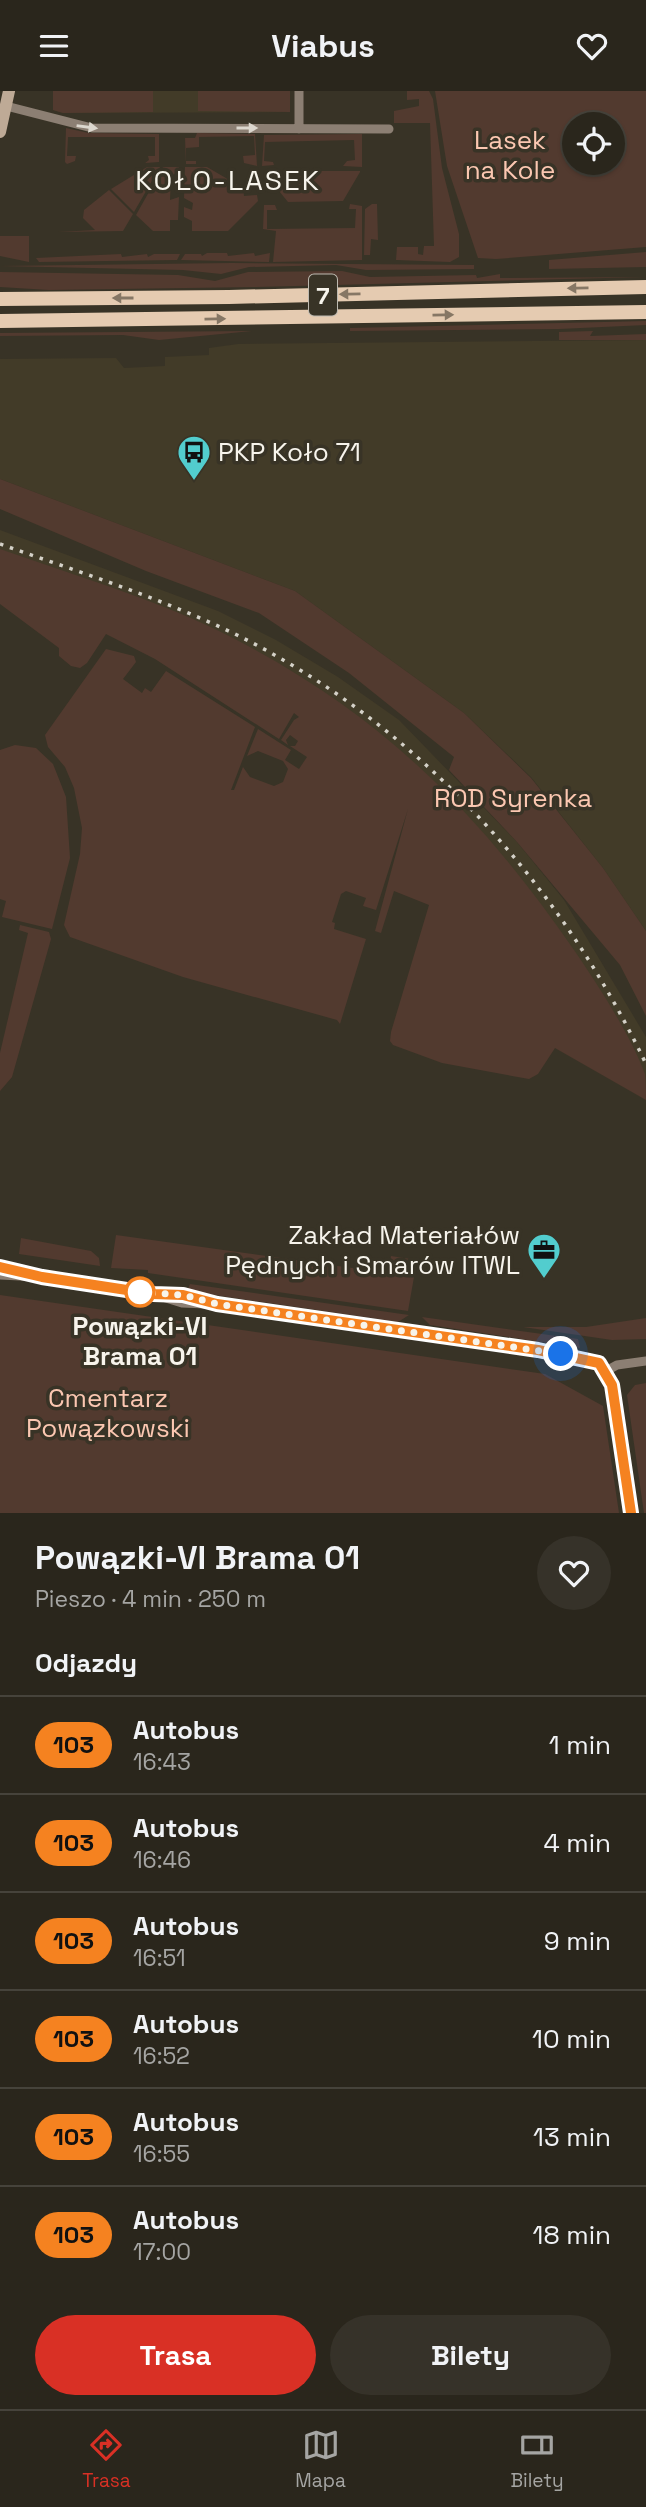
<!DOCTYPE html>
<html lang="pl">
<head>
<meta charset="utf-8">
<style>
  body { margin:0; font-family:"Space Grotesk",sans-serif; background:#363229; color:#f1f3f6; height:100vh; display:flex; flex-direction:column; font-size:26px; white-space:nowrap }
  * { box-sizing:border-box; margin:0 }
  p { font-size:23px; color:#a5a5a3 }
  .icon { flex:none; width:38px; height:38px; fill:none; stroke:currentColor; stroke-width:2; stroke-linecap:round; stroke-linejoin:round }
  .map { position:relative; height:1422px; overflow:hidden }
  .details { display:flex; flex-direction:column; background:#2a261c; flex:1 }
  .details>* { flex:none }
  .badge { padding:0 14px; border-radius:23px; font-size:24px; line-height:46px }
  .tools { position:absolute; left:562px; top:21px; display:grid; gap:14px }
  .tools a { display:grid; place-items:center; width:63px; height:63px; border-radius:50%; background:#2a261c; box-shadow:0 2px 5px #0004,0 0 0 2px #46433b; font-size:35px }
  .you { position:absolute; width:35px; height:35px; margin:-18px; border:5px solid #fff; border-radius:50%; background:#1a73e8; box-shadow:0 0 0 10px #1a73e833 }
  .map>.badge { position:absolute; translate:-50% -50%; box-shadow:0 0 0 4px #fff }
  h2 { padding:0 35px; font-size:26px; line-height:63px }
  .round { display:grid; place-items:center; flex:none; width:74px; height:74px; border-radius:37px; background:#363229 }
  .head { display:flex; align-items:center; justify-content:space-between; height:119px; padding:0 35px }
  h1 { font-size:33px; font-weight:600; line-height:52px }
  .primary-button { display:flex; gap:14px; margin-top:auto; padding:14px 35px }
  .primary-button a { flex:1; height:80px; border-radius:42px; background:#d93025; color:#fff; font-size:28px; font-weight:600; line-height:80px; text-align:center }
  .primary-button a+a { background:#363229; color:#f1f3f6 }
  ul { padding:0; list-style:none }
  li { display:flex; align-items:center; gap:21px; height:98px; padding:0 35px; border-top:2px solid #46433b }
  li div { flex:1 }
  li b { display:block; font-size:26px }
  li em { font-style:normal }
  li .badge { min-width:77px; font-weight:700; text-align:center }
  header { display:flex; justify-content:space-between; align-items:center; height:91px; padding:0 35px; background:#2a261c; font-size:32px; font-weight:600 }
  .dock { display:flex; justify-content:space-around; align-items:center; height:98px; border-top:2px solid #46433b; background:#2a261c; font-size:19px; color:#a5a5a3 }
  .dock a { display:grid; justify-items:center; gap:4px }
  .dock .on { color:#d93025 }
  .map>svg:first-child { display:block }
  .built { fill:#423b28 }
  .green { fill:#523a2f; fill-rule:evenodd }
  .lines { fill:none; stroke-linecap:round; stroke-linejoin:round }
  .street { stroke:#8c7f73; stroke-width:9 }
  .secondary { stroke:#beaa96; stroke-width:12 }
  .primary { stroke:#e5cbb1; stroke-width:14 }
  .rail { stroke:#d4d1c8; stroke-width:3.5; stroke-dasharray:3.5 7; stroke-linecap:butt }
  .oneway { fill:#dcd7ce }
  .oneway2 { fill:#867765 }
  .line-casing { stroke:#fff; stroke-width:16 }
  .line { stroke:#f58220; stroke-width:10 }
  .walk { stroke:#f7f4ec; stroke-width:7; stroke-dasharray:0 12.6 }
  .stop-dot { fill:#fff; stroke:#f58220; stroke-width:3.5 }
  .labels { text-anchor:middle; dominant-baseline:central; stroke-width:7; stroke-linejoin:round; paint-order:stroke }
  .shield { fill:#383326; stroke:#bebab1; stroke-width:2 }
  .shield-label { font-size:24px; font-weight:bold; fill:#f7f4ec }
  .park-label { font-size:26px; fill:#fbc7b1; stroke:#383326 }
  .poi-label { font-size:26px; fill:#f7f4ec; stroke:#383326; text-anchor:start }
  .stop-label { font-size:26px; font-weight:bold; fill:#f7f4ec; stroke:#383326 }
  .neighbourhood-label { font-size:28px; letter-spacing:2px; fill:#f7f4ec; stroke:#383326 }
</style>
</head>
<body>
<header><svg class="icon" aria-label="menu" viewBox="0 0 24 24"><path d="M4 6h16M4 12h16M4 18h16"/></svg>Viabus<svg class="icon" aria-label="heart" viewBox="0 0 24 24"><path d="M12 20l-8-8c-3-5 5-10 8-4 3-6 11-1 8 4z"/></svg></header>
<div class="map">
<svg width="646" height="1422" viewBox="0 0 646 1422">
  <rect width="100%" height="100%" fill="#383326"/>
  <path class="built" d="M53,0H290V21L63,22L53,19Z
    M646,249V840L603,777L531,686L464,622L295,500L0,388V268L116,267L124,277L165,275V266L209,264V257L238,253Z
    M0,439L218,520L276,549L338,586L399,629L517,751L564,809L646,946V1007L588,906L315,610L0,478Z"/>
  <path class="green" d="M53,0H153V21L63,22L53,19Z
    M198,0H290V21L198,20Z
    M407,0H429L433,8L442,77L459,143V166L450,171L396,169L397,156H418V163L423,164L424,155H434L430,32H394V20L419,15V8L407,9Z
    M435,0H646V156L496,168L478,167L447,75ZM574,33H612V72H574Z
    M66,37L89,42L159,43V71L145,72L149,69L148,65H155V46H68L67,65H76L75,70L67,73L65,71Z
    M197,42L255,43L257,75L244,72L243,65L255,64L254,45L199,46V56L186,57V70H196V73H186L185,47H195Z
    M362,43V76L343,75L347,70L355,69L354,49L265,51L264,70L273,71L274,74L262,75L264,44Z
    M147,76H160L134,121L111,98Z
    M163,76H179V80L171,85L170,109L179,106L178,129H170V140H153L136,124Z
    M185,76H207L243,97L244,105L257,104L258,110L228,140H192V130L184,126V116L192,119L193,112L184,107Z
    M292,80H360V81L343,110L288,111L275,95Z
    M109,99L133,123L123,140L58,141L95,139L83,127L84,119Z
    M350,113L362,115V169L273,171L276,140L263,138L264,114H275L277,119H267V138L355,137L356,118H349Z
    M372,113H377L378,149L371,148L370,164H364L365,118Z
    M0,145H29V171L0,165Z
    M646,161V176L549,178V169Z
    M207,162H227L228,165L254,162L255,165L270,162L269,171L181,169L185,163H201L202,165Z
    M121,163L122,166L147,163L148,166L154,163H180L177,169L39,171L36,167Z
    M232,172L474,174V178L366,179L336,174L249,176L221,183L183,179L0,175Z
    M342,180L370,186L476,184L477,187L500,183V187L646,186L257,196L49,199L0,196V181L178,184L215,190L248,181Z
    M646,230V234L559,238L350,240V237Z
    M252,240L159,249L123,244L0,245V242Z
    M593,240L590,245L646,243V249H559V241Z
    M0,388L295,500L464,622L531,687L603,777L646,840V925L620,874L517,751L449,679L454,666L349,582L259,522L146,480L0,418Z
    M0,458C73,484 149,506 219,540C376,618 475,716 574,859C598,894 630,943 645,983C646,991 646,1001 646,1009L555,957L538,983L529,988L442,972L393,954L390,950L391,941L429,814L394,800L381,842L375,840L408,718L376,819L363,815L366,807L346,800L341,803L332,831L335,832L334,838L366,848L340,933L337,929L183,886L70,846L64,834L80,763L82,737L74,697L65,676L48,656L45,644L106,558L134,565L136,571L123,588L142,602L145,597L151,601L166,580L255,636L231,699H234L243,676L250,686L274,695L283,691L288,678L283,670L258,660L247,665L258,638L291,659L285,669L299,678L307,666L290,655H295L298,650L290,644L286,649L288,654L281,649L294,629L299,626L294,622L279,648L155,568L106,543L87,572L80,577L71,575L59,565V557L0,513Z
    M15,654L36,657L53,673L66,706L70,767L52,838L2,826L6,810L0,808V659Z
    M20,834L49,841L51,848L12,986L0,1000V962L28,842L19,839Z
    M116,1144L388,1182L391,1165L417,1169L408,1220L148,1182V1179L111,1177Z
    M21,1147L91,1160L99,1167L100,1175L19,1163Z
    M190,1193L409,1224L398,1231L187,1200Z
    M0,1204L545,1283L603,1315L619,1422H0Z
    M422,1226L578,1248L580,1257L430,1234Z
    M646,1227V1248L612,1249L523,1236H586Z
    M646,1292V1422H644L627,1304L635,1294Z"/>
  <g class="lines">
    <path class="street" d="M6,15L92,37L389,38
      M299,38V0
      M0,1176L42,1186L153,1203L183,1204L212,1211
      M0,1184L40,1186
      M153,1203L182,1212L230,1214L585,1266L599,1272L612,1294L631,1422
      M606,1280L617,1274L646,1270"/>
    <path class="secondary" d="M0,41L9,0"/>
    <path class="primary" d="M0,208L229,206L646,196
      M0,230L646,221"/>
    <path class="rail" d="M0,453C79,481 161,507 237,544C418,634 559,791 646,973"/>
  </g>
  <defs><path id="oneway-solid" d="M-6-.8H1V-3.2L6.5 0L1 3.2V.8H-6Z" transform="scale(1.75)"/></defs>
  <g class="oneway">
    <use href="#oneway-solid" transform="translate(87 36) rotate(8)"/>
    <use href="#oneway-solid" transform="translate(247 37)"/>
  </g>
  <g class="oneway2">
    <use href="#oneway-solid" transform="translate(578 197) rotate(179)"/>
    <use href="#oneway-solid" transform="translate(350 203) rotate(179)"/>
    <use href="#oneway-solid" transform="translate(123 207) rotate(180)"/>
    <use href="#oneway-solid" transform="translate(443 224) rotate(-1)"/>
    <use href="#oneway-solid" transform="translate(215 228) rotate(-1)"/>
  </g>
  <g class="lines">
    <defs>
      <path id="line" d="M0,1176L42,1186L153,1203L183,1204L217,1213L538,1259L599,1272L612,1294L631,1422"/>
    </defs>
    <use href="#line" class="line-casing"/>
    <use href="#line" class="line"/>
    <path class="walk" d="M140,1201L183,1204L217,1213L561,1263"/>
  </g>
  <defs>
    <symbol id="bus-pin" viewBox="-11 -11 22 30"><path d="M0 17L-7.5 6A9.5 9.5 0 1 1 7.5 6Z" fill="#52cdce" stroke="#383326"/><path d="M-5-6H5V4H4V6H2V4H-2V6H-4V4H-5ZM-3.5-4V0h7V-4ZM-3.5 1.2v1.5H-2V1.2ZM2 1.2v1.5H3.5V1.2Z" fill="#111"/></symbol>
    <symbol id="office-pin" viewBox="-11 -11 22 30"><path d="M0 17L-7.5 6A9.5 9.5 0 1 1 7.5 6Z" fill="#52cdce" stroke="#383326"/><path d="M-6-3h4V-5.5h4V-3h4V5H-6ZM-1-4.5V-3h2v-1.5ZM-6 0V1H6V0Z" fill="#111"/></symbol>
  </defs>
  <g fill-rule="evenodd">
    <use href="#bus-pin" x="175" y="342" width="38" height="52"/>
    <use href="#office-pin" x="525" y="1140" width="38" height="52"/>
  </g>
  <circle class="stop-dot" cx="140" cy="1201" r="14"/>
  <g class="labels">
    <rect class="shield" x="309" y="183.5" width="28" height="41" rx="5"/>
    <g class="shield-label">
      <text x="323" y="204">7</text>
    </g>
    <g class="park-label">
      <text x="510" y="49">Lasek<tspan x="510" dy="30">na Kole</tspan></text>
      <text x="513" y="707">ROD Syrenka</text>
      <text x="108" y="1307">Cmentarz<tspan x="108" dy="30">Powązkowski</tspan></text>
    </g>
    <g class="poi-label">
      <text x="218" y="361">PKP Koło 71</text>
      <text x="520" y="1144" text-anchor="end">Zakład Materiałów<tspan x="520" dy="30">Pędnych i Smarów ITWL</tspan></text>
    </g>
    <g class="stop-label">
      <text x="140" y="1235">Powązki-VI<tspan x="140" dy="30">Brama 01</tspan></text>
    </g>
    <g class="neighbourhood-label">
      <text x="228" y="89">KOŁO-LASEK</text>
    </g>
  </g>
</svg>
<div class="tools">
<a><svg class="icon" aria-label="locate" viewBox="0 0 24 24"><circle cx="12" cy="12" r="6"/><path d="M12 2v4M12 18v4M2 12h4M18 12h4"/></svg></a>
</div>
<div class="you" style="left:561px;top:1263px"></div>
</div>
<section class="details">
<div class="head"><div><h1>Powązki-VI Brama 01</h1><p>Pieszo · 4 min · 250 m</p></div><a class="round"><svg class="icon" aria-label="heart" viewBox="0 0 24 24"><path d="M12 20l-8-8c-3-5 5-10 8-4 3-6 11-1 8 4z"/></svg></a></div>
<h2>Odjazdy</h2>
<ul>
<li><span class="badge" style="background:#f58220;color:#111">103</span><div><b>Autobus</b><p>16:43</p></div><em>1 min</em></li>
<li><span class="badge" style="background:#f58220;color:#111">103</span><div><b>Autobus</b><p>16:46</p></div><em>4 min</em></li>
<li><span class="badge" style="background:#f58220;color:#111">103</span><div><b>Autobus</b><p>16:51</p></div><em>9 min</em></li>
<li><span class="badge" style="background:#f58220;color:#111">103</span><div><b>Autobus</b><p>16:52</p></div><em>10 min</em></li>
<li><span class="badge" style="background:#f58220;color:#111">103</span><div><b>Autobus</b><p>16:55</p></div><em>13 min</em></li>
<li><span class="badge" style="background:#f58220;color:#111">103</span><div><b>Autobus</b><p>17:00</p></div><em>18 min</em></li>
</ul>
<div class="primary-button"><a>Trasa</a><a>Bilety</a></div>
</section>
<nav class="dock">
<a class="on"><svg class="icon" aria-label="directions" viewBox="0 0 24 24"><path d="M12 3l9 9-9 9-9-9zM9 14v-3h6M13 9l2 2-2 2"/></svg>Trasa</a>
<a><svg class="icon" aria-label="map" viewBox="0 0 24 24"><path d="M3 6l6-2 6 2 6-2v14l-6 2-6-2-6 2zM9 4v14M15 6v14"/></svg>Mapa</a>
<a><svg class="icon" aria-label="tickets" viewBox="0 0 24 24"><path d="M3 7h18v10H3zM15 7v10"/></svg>Bilety</a>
</nav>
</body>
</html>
